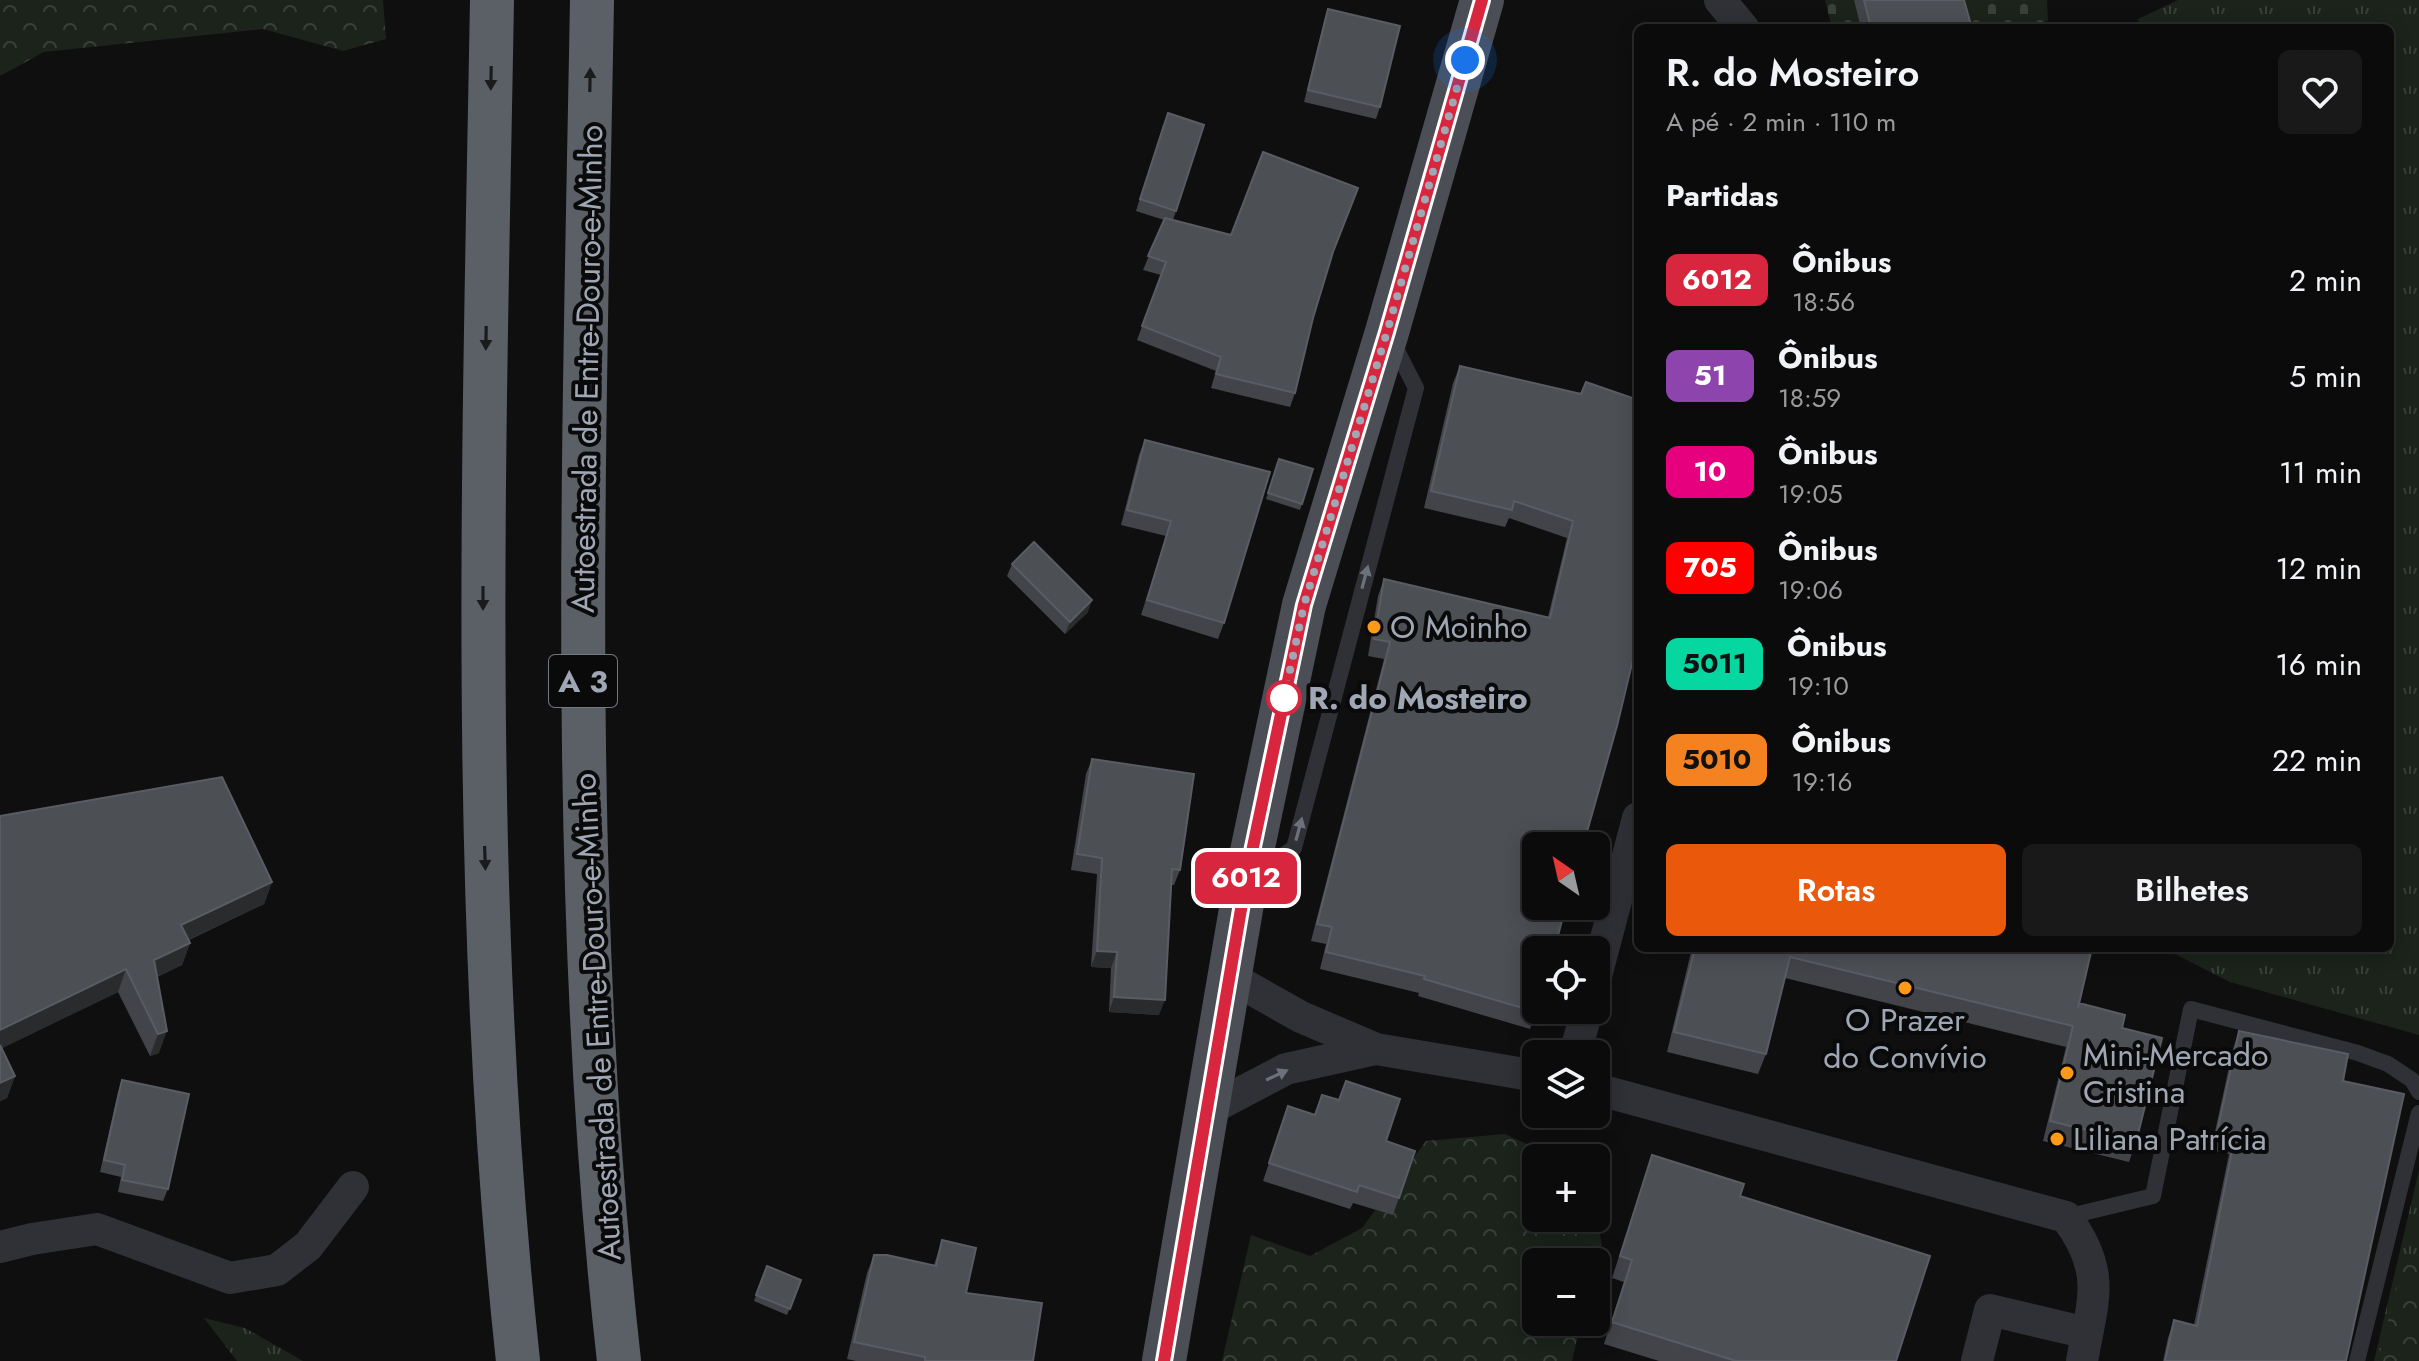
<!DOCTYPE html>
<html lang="pt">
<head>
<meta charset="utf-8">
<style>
  body { margin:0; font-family:Jost,sans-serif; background:#19191a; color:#f1f3f6; height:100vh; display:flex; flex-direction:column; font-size:30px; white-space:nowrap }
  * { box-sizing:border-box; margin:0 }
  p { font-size:26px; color:#9a9b9d }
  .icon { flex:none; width:44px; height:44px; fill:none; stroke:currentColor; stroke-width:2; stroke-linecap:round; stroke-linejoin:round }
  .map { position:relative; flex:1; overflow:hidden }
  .details { position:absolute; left:1634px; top:24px; width:760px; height:928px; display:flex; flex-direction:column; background:#0b0b0c; border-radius:12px; box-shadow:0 4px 20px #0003,0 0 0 2px #2b2b2d }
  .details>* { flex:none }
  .badge { padding:0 16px; border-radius:12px; font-size:28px; line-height:52px }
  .needle { width:52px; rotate:326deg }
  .buttons { position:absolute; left:1522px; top:832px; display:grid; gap:16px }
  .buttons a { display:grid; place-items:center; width:88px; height:88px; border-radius:12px; background:#0b0b0c; box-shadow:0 4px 20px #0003,0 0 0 2px #2b2b2d; font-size:40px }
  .you { position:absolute; width:40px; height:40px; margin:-20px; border:6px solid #fff; border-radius:50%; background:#1a73e8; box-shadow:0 0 0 12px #1a73e833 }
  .map>.badge { position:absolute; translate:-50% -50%; box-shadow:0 0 0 4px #fff }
  h2 { padding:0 32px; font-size:30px; line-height:72px }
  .round { display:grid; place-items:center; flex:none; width:84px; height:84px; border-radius:12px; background:#19191a }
  .headline { display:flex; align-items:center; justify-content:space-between; height:136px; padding:0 32px }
  h1 { font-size:38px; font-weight:600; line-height:60px }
  .button { display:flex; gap:16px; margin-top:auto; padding:16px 32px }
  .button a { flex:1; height:92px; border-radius:12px; background:#ea580c; color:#fff; font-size:32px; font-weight:600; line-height:92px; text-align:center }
  .button a+a { background:#19191a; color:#f1f3f6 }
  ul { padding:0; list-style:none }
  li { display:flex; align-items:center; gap:24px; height:96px; padding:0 32px }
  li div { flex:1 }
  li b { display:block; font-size:30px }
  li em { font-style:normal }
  li .badge { min-width:88px; font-weight:700; text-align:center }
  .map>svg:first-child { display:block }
  .grass { fill:url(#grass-tufts) }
  .forest { fill:url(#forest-crowns) }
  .cemetery { fill:url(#cemetery-stones) }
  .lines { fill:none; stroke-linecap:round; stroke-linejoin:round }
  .service { stroke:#303136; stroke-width:16 }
  .minor { stroke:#303136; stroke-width:32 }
  .primary { stroke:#4b4e55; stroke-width:44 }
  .motorway { stroke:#5b6067; stroke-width:44 }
  .wall { fill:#424449 }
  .shaded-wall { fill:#292b2d }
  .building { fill:#4c4f54; stroke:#595d63; stroke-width:2 }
  .oneway { fill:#1a1b1d }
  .oneway2 { fill:#6c727b }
  .line-casing { stroke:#fff; stroke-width:18 }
  .line { stroke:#d7263d; stroke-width:12 }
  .walk { stroke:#9ea7b3; stroke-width:8; stroke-dasharray:0 14.4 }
  .poi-dot { fill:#ff9918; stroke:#0a0a0b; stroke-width:3 }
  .stop-dot { fill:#fff; stroke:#d7263d; stroke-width:4 }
  .labels { text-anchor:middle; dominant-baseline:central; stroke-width:8; stroke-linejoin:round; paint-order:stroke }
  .shield { fill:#0a0a0b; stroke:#727881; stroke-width:2 }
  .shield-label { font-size:30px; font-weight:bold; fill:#9ea7b3 }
  .street-label { font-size:32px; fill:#9ea7b3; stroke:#0a0a0b }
  .poi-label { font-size:32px; fill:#9ea7b3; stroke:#0a0a0b; text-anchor:start }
  .stop-label { font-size:32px; font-weight:bold; fill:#9ea7b3; stroke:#0a0a0b; text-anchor:start }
</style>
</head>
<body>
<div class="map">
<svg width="2419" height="1361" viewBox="0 0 2419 1361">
  <defs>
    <pattern id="grass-tufts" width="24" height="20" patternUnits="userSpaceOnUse" patternTransform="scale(2)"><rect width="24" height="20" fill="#1b231b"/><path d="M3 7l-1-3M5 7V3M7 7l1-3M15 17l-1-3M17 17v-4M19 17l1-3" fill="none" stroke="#39403a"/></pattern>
    <pattern id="forest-crowns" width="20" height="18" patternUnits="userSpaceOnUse" patternTransform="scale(2)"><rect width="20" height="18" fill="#1b231b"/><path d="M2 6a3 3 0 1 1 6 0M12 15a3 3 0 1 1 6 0" fill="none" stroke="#39403a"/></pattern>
    <pattern id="cemetery-stones" width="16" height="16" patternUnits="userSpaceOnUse" patternTransform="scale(2)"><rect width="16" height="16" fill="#1b231b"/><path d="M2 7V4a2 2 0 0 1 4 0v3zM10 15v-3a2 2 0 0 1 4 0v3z" fill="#39403a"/></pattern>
  </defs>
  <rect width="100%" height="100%" fill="#0f0f10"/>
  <path class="grass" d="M2178,0H2419V1035L2230,982L2163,948H2390V28H2140L2138,19Z
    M2419,1170V1361H2374Z
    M204,1318L245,1328L303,1361H237Z"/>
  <path class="forest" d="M0,0H383L386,39L343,51L263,29L44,52L0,76Z
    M1505,1134L1557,1158H1536V1218H1596V1215L1602,1245L1596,1267V1262H1536V1322H1581L1572,1361H1222L1251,1235L1310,1256L1362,1228L1426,1141Z
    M2403,1259L2419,1266V1361H2378Z"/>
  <path class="cemetery" d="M1825,0H2047L2048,21L2017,28H1832Z"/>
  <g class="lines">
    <path class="service" d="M1254,875L1294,848L1416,388L1392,341
      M2066,1217L2153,1196L2191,1009L2358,1053L2388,1064L2412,1080L2419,1092
      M2357,1361L2419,1113"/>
    <path class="minor" d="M1720,0L1743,28
      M1596,976L1638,818
      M1376,1049L1536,1076
      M1575,1054L1587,1010
      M1596,1089L2066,1217C2107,1272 2093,1299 2082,1361
      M1208,1110L1286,1069L1376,1049L1301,1017L1230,977
      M0,1247L32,1239L97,1229L230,1278L277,1270L308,1246L353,1187
      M1977,1361L1990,1310L2087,1333"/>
    <path class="primary" d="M1164,1361L1246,880L1304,605L1387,332L1482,0"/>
    <path class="motorway" d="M492,0C484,454 469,909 518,1361
      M592,0C584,454 568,909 619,1361"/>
  </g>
  <path class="wall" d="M1854,0H1964L1969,28H1861Z
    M1328,9L1380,107L1376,119L1304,102L1324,21Z
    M1163,125H1204L1173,220L1231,235L1332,256L1313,318L1295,393L1290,407L1211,388L1216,371L1137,340L1161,275L1143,270L1164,220L1136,211Z
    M1460,366L1581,394L1537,1010L1530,1029L1418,996L1419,993L1320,969L1326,944L1311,941L1384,659L1368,656L1378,596L1384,579L1548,617L1567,538L1509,518L1505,527L1424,508L1453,383Z
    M1145,440L1224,623L1218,639L1141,615L1166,536L1121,525L1139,455Z
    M1279,459L1313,469L1300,510L1266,499Z
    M1012,564L1088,612L1065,634L1007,576Z
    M1092,759L1180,870L1174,885H1171L1159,1015L1109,1012L1111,968L1091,967L1097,874L1071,870L1086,774Z
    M0,816L272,882L264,904L189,940L190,943L182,965L157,977L159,1053L150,1056L118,992L2,1048L15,1076L7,1098L0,1101Z
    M1692,948H2092L2079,1004L2122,1028L2136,1142L2129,1162L2043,1141L2066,1047L1785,978L1766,1054L1758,1074L1667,1052Z
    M2239,1031L2343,1081L2346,1361H2163L2168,1338L2174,1320L2194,1325L2229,1154L2211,1150L2233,1049Z
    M122,1080L168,1189L163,1201L118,1192L121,1177L100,1172L118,1092Z
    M1322,1095L1386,1141L1415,1151L1393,1215L1353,1203L1350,1209L1263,1181L1288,1106L1315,1115Z
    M1652,1155L1740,1196L1896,1361H1659L1604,1344L1624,1282L1612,1278Z
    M942,1240L966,1293L1033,1361H856L847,1359L867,1273L874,1255L934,1265Z
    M767,1266L801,1280L787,1315L754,1301Z"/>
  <path class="shaded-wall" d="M1092,600L1088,612L1065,634L1070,622Z
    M272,882L264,904L173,947L181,925Z
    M190,943L182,965L145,982L154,960Z
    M1097,951L1117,952L1111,968L1091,967Z
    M126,969L118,992L0,1049V1030Z
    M1114,997L1165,1000L1159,1015L1109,1012Z
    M167,1031L159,1053L150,1056L158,1034Z
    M15,1076L7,1098L0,1101V1083Z"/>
  <path class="building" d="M1864,0H1964L1971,25L1957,28H1871Z
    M1328,9L1400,26L1380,107L1308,90Z
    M1168,113L1204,125L1176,211L1140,199Z
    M1263,152L1358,188L1333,252L1313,318L1295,393L1216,374L1221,357L1142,326L1166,262L1148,256L1165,218L1231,235Z
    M1460,366L1581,394L1586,382L1638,400V639L1617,726L1583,846H1536V906H1566L1554,950H1536V1012L1424,979L1425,976L1326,952L1332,927L1317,924L1390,642L1374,639L1384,579L1550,618L1573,521L1514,501L1512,510L1431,491Z
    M1145,440L1270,472L1224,623L1147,600L1171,521L1127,510Z
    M1279,459L1313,469L1302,504L1268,493Z
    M1034,542L1092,600L1070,622L1012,564Z
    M1092,759L1194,774L1180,870L1172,869L1165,1000L1114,997L1117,952L1097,951L1102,858L1077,854Z
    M222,777L272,882L181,925L190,943L154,960L167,1031L158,1034L126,969L0,1030V816Z
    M1695,948H1792L1790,954L1792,948H2092L2078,1008L2079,1003L2125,1015L2122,1028L2162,1038L2136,1142L2050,1121L2073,1026L1790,957L1766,1054L1674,1032Z
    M2239,1031L2348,1054L2343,1081L2404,1094L2346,1361H2165L2174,1320L2197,1326L2235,1136L2217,1132Z
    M0,1045L15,1076L0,1083Z
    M122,1080L189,1094L168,1189L122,1180L125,1165L104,1160Z
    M1346,1081L1400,1099L1386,1141L1415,1151L1399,1198L1359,1185L1357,1192L1269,1163L1288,1106L1315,1115L1322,1095L1339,1100Z
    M1652,1155L1744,1184L1740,1196L1930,1256L1896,1361H1736L1612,1322L1632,1260L1620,1256Z
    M942,1240L976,1248L966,1293L1042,1303L1033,1361H925V1357L854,1342L874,1255H887L936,1266Z
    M767,1266L801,1280L790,1309L756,1295Z"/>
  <defs><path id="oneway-solid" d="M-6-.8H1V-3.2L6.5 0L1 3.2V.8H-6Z" transform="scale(2)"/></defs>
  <g class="oneway">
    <use href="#oneway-solid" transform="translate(491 78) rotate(91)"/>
    <use href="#oneway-solid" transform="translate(590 80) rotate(-89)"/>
    <use href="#oneway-solid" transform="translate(486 338) rotate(91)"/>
    <use href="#oneway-solid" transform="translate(483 598) rotate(90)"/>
    <use href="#oneway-solid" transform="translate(485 858) rotate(88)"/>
  </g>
  <g class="oneway2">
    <use href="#oneway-solid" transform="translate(1365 577) rotate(-75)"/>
    <use href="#oneway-solid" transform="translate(1299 829) rotate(-75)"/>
    <use href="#oneway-solid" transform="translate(1277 1075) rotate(-25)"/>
  </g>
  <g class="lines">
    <defs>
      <path id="line" d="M1164,1361L1246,880L1304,605L1387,332L1482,0"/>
    </defs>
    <use href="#line" class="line-casing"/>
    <use href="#line" class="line"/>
    <path class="walk" d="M1284,698L1304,605L1387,332L1465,60"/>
  </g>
  <g class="poi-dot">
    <circle cx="1374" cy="627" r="8"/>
    <circle cx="1905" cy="988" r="8"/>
    <circle cx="2067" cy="1073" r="8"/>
    <circle cx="2057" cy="1139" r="8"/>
  </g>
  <circle class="stop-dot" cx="1284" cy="698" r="16"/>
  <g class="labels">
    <rect class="shield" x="549" y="655" width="68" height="52" rx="6"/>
    <g class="shield-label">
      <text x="583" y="681">A 3</text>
    </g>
    <g class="street-label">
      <text transform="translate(587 369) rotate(-89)">Autoestrada de Entre-Douro-e-Minho</text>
      <text transform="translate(597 1017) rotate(-93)">Autoestrada de Entre-Douro-e-Minho</text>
    </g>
    <g class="poi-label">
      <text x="1390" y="627">O Moinho</text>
      <text x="1905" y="1020" text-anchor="middle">O Prazer<tspan x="1905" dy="37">do Convívio</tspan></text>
      <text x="2083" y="1055">Mini-Mercado<tspan x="2083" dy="37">Cristina</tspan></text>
      <text x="2073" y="1139">Liliana Patrícia</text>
    </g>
    <g class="stop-label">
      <text x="1308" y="698">R. do Mosteiro</text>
    </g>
  </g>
</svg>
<div class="buttons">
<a><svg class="needle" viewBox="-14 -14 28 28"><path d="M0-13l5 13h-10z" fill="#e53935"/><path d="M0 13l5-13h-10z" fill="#9a9b9d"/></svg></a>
<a><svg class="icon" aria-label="locate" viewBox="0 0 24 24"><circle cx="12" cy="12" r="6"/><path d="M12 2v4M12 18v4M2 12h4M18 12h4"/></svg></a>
<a><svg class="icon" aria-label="layers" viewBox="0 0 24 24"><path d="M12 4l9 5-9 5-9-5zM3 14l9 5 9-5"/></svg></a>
<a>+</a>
<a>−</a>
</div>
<div class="you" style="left:1465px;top:60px"></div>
<b class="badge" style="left:1246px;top:878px;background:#d7263d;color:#fff">6012</b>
<section class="details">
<div class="headline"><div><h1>R. do Mosteiro</h1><p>A pé · 2 min · 110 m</p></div><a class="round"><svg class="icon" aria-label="heart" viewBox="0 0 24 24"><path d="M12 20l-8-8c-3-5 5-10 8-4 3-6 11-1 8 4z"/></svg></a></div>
<h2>Partidas</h2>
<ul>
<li><span class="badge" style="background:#d7263d;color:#fff">6012</span><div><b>Ônibus</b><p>18:56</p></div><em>2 min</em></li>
<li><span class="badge" style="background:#8e44ad;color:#fff">51</span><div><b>Ônibus</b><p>18:59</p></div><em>5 min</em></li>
<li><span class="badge" style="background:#e6007e;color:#fff">10</span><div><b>Ônibus</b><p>19:05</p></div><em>11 min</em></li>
<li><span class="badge" style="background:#f00;color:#fff">705</span><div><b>Ônibus</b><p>19:06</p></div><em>12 min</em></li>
<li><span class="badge" style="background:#06d6a0;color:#111">5011</span><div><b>Ônibus</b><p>19:10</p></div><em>16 min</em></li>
<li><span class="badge" style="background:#f58220;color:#111">5010</span><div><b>Ônibus</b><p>19:16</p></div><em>22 min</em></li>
</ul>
<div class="button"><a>Rotas</a><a>Bilhetes</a></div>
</section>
</div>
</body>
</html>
